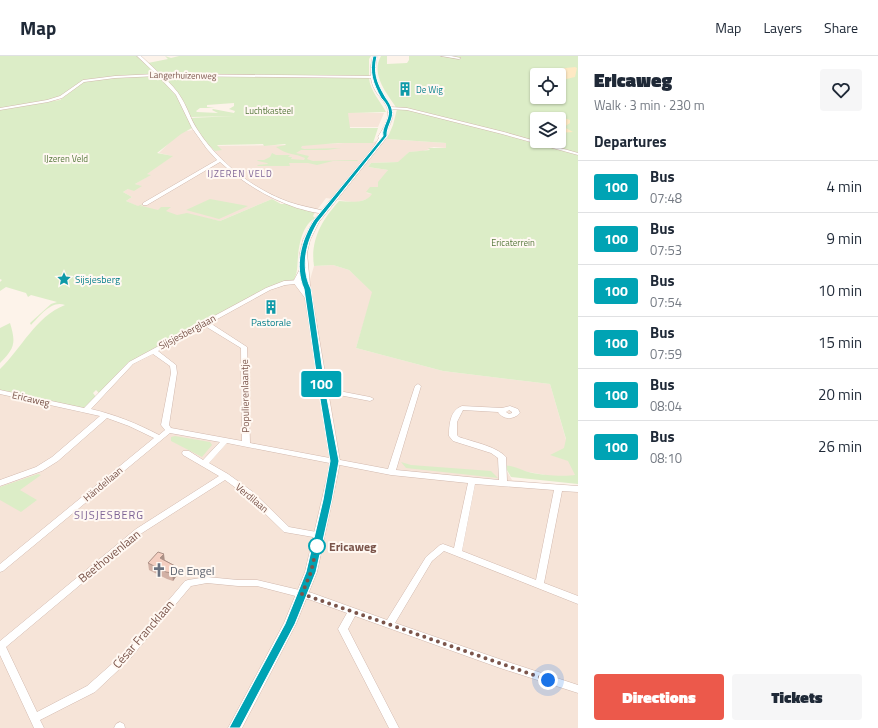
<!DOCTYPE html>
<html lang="en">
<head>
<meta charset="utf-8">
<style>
  body { margin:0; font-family:"Titillium Web",sans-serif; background:#f6f6f7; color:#1f2937; height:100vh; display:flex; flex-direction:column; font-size:15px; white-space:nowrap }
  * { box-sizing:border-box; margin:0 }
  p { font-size:13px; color:#747a83 }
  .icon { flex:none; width:22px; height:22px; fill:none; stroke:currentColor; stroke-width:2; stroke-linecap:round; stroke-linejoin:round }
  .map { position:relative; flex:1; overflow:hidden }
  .side { display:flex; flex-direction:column; background:#fff; width:300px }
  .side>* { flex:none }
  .badge { padding:0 8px; border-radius:3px; font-size:14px; line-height:26px }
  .buttons { position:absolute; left:530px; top:12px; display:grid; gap:8px }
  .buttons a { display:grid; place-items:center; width:36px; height:36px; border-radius:4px; background:#fff; box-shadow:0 1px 3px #0004; font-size:20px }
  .you { position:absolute; width:20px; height:20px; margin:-10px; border:3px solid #fff; border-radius:50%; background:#1a73e8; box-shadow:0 0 0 6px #1a73e833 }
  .map>.badge { position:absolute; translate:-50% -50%; box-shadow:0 0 0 2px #fff }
  h2 { padding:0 16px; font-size:15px; line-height:36px }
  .round { display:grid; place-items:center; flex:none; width:42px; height:42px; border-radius:4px; background:#f6f6f7 }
  .overview { display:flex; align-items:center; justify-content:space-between; height:68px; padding:0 16px }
  h1 { font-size:19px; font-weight:800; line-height:30px }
  .button { display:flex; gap:8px; margin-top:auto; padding:8px 16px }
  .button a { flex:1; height:46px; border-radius:4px; background:#ec594b; color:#fff; font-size:16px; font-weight:800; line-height:46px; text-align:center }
  .button a+a { background:#f6f6f7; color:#1f2937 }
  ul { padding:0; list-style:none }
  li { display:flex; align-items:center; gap:12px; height:52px; padding:0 16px; border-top:1px solid #e0e1e3 }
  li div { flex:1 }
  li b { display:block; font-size:15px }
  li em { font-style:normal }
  li .badge { min-width:44px; font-weight:700; text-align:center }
  header { display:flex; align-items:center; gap:24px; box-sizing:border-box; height:56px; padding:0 20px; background:#fff; border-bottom:1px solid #e0e1e3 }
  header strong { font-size:19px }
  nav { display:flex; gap:22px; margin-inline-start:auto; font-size:14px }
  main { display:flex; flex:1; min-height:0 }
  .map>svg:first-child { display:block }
  .residential { fill:#f6e4d8 }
  .green { fill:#dcedc7; fill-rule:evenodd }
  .sand { fill:#fee9c4 }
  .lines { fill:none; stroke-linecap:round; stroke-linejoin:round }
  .street-casing { stroke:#d2b9ae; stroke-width:1 }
  .secondary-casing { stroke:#d7bbae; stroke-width:1 }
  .street { fill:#fff; fill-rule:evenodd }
  .secondary { fill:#fff; fill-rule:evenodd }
  .wall { fill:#d2b1a5 }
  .shaded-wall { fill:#ab9086 }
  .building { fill:#f4cec0; stroke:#ab9086 }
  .line { fill:#00a3b4; stroke:#fff }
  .walk { stroke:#7b554b; stroke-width:4; stroke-dasharray:0 7.2 }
  .stop-dot { fill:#fff; stroke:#00a3b4; stroke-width:2 }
  .labels { text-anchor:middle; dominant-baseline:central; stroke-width:4; stroke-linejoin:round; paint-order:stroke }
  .far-street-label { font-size:9px; fill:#7b554b; stroke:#fff8f2 }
  .far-culture-label { font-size:9px; fill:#0d838f; stroke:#fff8f2; text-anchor:start }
  .far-park-label { font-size:9px; fill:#597a3f; stroke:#fff8f2 }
  .far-neighbourhood-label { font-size:9px; letter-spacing:1px; fill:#7e6496; stroke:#fff8f2 }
  .culture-label { font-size:10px; fill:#0d838f; stroke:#fff8f2; text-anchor:start }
  .street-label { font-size:10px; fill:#7b554b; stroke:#fff8f2 }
  .neighbourhood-label { font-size:11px; letter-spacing:1px; fill:#7e6496; stroke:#fff8f2 }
  .near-stop-label { font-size:12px; font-weight:bold; fill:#7b554b; stroke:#fff8f2; text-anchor:start }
  .near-street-label { font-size:12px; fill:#7b554b; stroke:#fff8f2 }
  .near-worship-label { font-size:12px; fill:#5b616d; stroke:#fff8f2; text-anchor:start }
</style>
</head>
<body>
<header>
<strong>Map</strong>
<nav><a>Map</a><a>Layers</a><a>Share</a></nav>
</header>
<main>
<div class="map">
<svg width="578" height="672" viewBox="0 0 578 672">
  <rect width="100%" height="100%" fill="#fdf3ea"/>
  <path class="residential" d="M346,56L377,57H384L378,71H349Z
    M193,74L205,90L288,89L373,86L387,83L446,87V92L434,91L429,92L430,93L423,95L409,96L399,106L371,107L368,111L388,114L379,131L366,137L373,138L370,142L358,146H352L326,142L314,158L272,143L220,165L204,162L190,163L137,150L126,145L132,141L123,136L128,133L141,130L135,128L150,119L146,118L172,100L159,97L180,76Z
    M333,209L349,214L373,236L356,292L443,315L550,328L577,422L569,423L505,412L512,424L578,431V672H0V336L83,357L131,308L268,233L284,228L309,227L314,210Z"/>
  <path class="green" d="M0,0H139L155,18H149C172,20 184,54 192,72L181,78L157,97L173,100L147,118L151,119L135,128L142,130L134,135L128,133L123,136L132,141L126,145L138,150L143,148L140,151L142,150L158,154L161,151H171L166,155L177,159L187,157L220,165L272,143L281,148H289L315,156L313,160L315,162C303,169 299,187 298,201C297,209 298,218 293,225H287L130,307L99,337L96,334L93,337L96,341L83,353L0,334V313C22,292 35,261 65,249C51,244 39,261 31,269L30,267L51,248L57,246L31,239L28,241L26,237L6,231L0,235V226L2,224L0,223V53L60,44L86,24C75,27 70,36 60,41C42,49 19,49 0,52Z
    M165,0L171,2L179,0H371L369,3V21L165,18L158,17L148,7L168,3Z
    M381,0H387V8L407,7L409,4V0H578V428L511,421L504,409C512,410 518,412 525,415C536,419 565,421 575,419L568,405L550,399L564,392L566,383L550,328L443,315L356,292L372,236L349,214L333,209L314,210C310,184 322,164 339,145C351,146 365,148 372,138L366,136L370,131H378V126L388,114L368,111L371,107L398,106L409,96L430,94L428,92H446V87L387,83L393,69L397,53C388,38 370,20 381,0ZM537,19H559V41H537ZM537,63H559V85H537Z
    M167,19L369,22C370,34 380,45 386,56L348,57L350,72H378L373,87H338L302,90L301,92L304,93L341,92L327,94H301L296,97L309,100L307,103L313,105L358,104L357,105H333L317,109L308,107H289L290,110H258L257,109L268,108L267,107L258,105L257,104H264L270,101L272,97L276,99H290L288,101H292L291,103L304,104L305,102C294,97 287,99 276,91L286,89L285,88L264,90L263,88L217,89L222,94L215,95L210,90H205L189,62L235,60L191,61L184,47L161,20ZM234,47V50L229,53L235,55L234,57L213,53L212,54L218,57L197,56L196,55L200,52H215L207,51V49Z
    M210,143L248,150L219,163L186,154Z
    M10,267C16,287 15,292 0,307V272Z
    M175,380L210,386L212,389L202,401L171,385V381Z
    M401,406L411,409L491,415L498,422L406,412Z
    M38,418L41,419L20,434L37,444L21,456L0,444V431Z"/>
  <path class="sand" d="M575,11L577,12L575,21L562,24L565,20L557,17L559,15L557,13Z
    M552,58L570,64V67L564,71L573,76L559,77V63H538L540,59Z"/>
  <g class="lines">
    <defs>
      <path id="street" d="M137,0H141L160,18L375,20L374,22L162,20C170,27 177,34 182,43C188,53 191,64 197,73C218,106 253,133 289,146C301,150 313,152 325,155V157C316,158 306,154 297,152C268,142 243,127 220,106L147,149H143V147L217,104L207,93L192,72L176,39L158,20L115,22L84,26L62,42L48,46L0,54V52L47,44L60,40L83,24L115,20L156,18Z
        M441,0H451L461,2L459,3Z
        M390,51L407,52L504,76L578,97V99L502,78L407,54L389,53V51Z
        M302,224L305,226L304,227L285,229L270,234L210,267L247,291L250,387L388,413L415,330L418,328L421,330L396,414L499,424L498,402L491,397L453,385L449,380C449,369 450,354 462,350L502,352L510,350L518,353L520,357C514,364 503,364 498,356L463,354L457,366V379L459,381C473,386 496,390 506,401L507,425L578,430V436L562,435L544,527L578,540V548L444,495L432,505L395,567L505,605L578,629V637L500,612L355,560L348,573L399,672H389L338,573L347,557L311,544L257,530H238L207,527L191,530L128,605L95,636L40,664L44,672H34L0,599V585L136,473L219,420L183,399L182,397L183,395H189L203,404L220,386L170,377L3,515L0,516V508L154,382L129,370L107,362L58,405L42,415L0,430V424L36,411L52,401L100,360L0,338V334L84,352L129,306L266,232L284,225ZM205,270L241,292L242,385L171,372L169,369L177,317L176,309L158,295ZM153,298L170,310L171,317L161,369L165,374L159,379C136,367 116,359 91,353L133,308ZM509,354L512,356V357L509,358L506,356ZM227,387L391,419L468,427L454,492L443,488L440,489L426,501L387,564L312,537L257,524H238L207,521L188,524L185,525L122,599L87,630L37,656L6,591L142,477L225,424L247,440L284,476L319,482L322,481L323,479L322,477L289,471L253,436L228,418L209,407ZM475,428L554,434L536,524L462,495Z
        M323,335H339L370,341L374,343L370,345L339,339L321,338L319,337Z
        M120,666L124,668L125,672H114L116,668Z"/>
      <path id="secondary" d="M373,0H377C375,10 374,24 379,34C391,52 399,53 386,76L388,80L319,166L310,184L307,197L310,229L340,405L338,417L317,516L296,568L242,672H228L284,567L305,516L328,417L330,405L305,242L293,226L300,213V197L303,184L313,165L373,92L379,82L378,81C382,74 388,66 388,58C389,48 379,42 375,34C369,24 370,11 373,0Z"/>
    </defs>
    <use href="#street" class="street-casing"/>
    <use href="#secondary" class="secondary-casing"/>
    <use href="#street" class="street"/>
    <use href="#secondary" class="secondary"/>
  </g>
  <path class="wall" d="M165,504L177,511L178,518L173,525L167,523L149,514L148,507Z"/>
  <path class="shaded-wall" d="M164,498L165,506L160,502Z
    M177,511L178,518L173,525L172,517Z"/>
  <path class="building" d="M158,496L164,498L160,502L177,511L172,517L166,516L148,507Z"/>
  <path class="line" d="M373,0H377C373,17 377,27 386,42C388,45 391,49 392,53C395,62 386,71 387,80L318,166C306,186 300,211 311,233L326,337L339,405L332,444L316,516L295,568L240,672H229L285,568L306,516L323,444L330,405L319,337L304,233C294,210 301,184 314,164L383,80C381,71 391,62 388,53C387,49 384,45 381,42C373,27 369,17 373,0Z"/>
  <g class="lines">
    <path class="walk" d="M317,490L311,516L302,538L548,624"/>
  </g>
  <defs>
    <symbol id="building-bare" viewBox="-9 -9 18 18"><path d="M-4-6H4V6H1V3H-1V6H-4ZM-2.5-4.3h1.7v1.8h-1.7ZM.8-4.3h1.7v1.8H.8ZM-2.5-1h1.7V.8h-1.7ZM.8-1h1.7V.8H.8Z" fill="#0f9aa8" stroke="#fff8f2" stroke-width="2.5" paint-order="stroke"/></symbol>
    <symbol id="sight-bare" viewBox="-9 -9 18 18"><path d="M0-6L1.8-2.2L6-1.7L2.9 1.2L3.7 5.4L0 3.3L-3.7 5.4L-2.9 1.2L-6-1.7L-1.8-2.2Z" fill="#0f9aa8" stroke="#fff8f2" stroke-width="2.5" paint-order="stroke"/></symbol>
    <symbol id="church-bare" viewBox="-9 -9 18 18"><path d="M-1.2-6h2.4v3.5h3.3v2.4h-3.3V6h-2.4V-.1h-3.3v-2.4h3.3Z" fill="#6b7280" stroke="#fff8f2" stroke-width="2.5" paint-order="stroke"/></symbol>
  </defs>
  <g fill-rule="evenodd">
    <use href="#building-bare" x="395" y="23" width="20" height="20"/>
    <use href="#sight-bare" x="54" y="213" width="20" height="20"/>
    <use href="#building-bare" x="261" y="241" width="20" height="20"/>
    <use href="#church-bare" x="149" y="504" width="20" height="20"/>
  </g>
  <circle class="stop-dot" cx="317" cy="490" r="8"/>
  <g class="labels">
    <g class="far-street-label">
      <text transform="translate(183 19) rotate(1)">Langerhuizenweg</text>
    </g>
    <g class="far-culture-label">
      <text x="416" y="33">De Wig</text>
    </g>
    <g class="far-park-label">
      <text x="269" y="54">Luchtkasteel</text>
      <text x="66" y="102">IJzeren Veld</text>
      <text x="513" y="186">Ericaterrein</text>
    </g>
    <g class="far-neighbourhood-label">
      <text x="240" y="117">IJZEREN VELD</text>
    </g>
    <g class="culture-label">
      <text x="75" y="223">Sijsjesberg</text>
      <text x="271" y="266" text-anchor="middle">Pastorale</text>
    </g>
    <g class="street-label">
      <text transform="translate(187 276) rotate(-28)">Sijsjesberglaan</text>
      <text transform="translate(245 340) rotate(-91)">Populierenlaantje</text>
      <text transform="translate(31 343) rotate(13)">Ericaweg</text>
      <text transform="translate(103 428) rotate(-40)">Händellaan</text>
      <text transform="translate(252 442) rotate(40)">Verdilaan</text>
    </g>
    <g class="neighbourhood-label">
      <text x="109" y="459">SIJSJESBERG</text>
    </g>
    <g class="near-stop-label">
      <text x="329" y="490">Ericaweg</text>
    </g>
    <g class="near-street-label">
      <text transform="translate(109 500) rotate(-39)">Beethovenlaan</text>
      <text transform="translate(143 578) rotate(-49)">César Francklaan</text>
    </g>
    <g class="near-worship-label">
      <text x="170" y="514">De Engel</text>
    </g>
  </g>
</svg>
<div class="buttons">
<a><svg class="icon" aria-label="locate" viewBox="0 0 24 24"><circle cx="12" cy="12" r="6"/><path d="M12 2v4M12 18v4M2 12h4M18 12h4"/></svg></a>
<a><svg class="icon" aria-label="layers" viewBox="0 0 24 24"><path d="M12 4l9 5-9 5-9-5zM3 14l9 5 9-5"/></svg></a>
</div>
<div class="you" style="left:548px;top:624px"></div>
<b class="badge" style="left:321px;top:328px;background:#00a3b4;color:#fff">100</b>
</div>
<section class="side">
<div class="overview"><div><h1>Ericaweg</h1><p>Walk · 3 min · 230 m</p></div><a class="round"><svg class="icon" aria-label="heart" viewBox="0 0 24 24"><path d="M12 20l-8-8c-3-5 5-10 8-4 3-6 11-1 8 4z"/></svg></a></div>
<h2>Departures</h2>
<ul>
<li><span class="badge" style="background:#00a3b4;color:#fff">100</span><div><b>Bus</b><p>07:48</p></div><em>4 min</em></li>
<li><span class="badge" style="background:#00a3b4;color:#fff">100</span><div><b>Bus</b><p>07:53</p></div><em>9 min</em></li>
<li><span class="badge" style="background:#00a3b4;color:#fff">100</span><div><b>Bus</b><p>07:54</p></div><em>10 min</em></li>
<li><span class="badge" style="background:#00a3b4;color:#fff">100</span><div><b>Bus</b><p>07:59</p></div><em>15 min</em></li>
<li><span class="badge" style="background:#00a3b4;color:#fff">100</span><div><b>Bus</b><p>08:04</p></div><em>20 min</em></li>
<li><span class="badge" style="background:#00a3b4;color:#fff">100</span><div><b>Bus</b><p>08:10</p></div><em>26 min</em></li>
</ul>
<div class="button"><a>Directions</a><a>Tickets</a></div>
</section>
</main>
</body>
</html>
